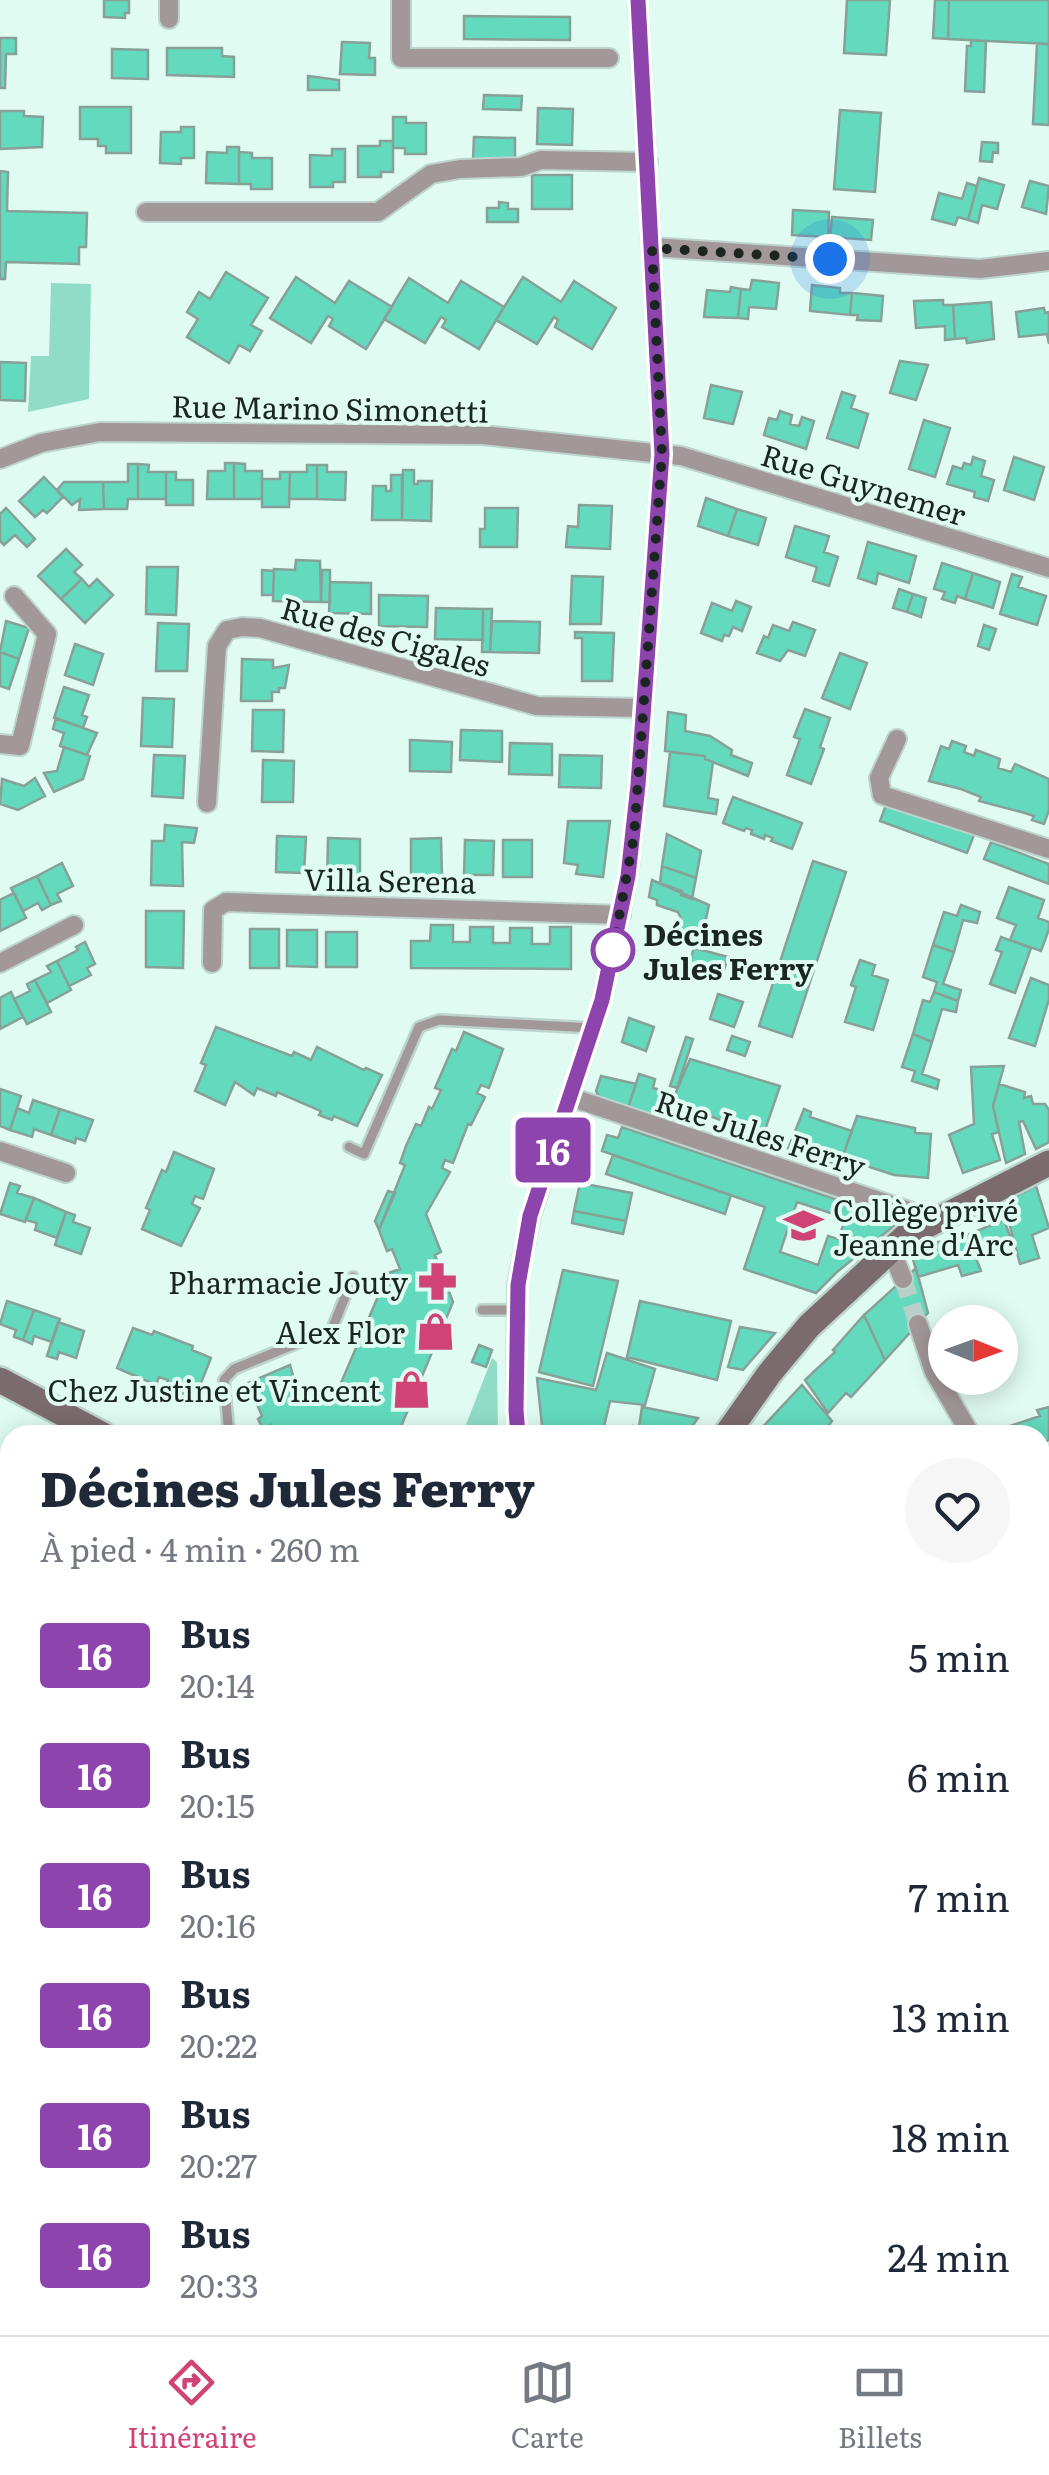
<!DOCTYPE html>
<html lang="fr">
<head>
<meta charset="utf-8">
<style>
  body { margin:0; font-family:Literata,serif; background:#f6f6f7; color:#1f2937; height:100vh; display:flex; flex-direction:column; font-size:38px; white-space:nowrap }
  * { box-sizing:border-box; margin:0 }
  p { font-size:32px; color:#747a83 }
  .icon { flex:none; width:55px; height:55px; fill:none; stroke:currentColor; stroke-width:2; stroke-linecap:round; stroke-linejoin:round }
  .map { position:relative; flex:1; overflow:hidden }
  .details { position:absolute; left:0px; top:1425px; width:1050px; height:910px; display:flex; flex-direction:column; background:#fff; border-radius:30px 30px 0 0; box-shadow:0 5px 25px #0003 }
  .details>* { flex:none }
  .badge { padding:0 20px; border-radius:8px; font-size:35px; line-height:65px }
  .needle { width:65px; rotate:91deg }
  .fabs { position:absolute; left:928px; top:1305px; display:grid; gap:20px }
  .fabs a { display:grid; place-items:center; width:90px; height:90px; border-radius:50%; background:#fff; box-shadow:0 5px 25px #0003; font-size:50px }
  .you { position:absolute; width:50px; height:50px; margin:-25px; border:8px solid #fff; border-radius:50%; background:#1a73e8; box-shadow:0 0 0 15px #1a73e833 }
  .map>.badge { position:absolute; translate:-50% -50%; box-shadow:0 0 0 5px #fff }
  .round { display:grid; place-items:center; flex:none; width:105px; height:105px; border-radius:52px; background:#f6f6f7 }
  .headline { display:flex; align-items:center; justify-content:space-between; height:170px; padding:0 40px }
  h1 { font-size:48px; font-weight:800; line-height:75px }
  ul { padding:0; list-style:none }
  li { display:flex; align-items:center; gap:30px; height:120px; padding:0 40px }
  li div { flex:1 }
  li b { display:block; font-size:38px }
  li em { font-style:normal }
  li .badge { min-width:110px; font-weight:700; text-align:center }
  .tabs { display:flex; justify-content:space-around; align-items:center; height:140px; border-top:2px solid #e0e1e3; background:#fff; font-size:28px; color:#747a83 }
  .tabs a { display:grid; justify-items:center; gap:5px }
  .tabs .on { color:#cf4375 }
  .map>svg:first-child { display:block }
  .green { fill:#91dcc7 }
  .building { fill:#63dabd; stroke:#87a199; stroke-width:2.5; fill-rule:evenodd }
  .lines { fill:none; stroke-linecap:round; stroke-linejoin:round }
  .street-tunnel { stroke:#b8d0c8; stroke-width:18; stroke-dasharray:18 9; stroke-linecap:butt }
  .lane-casing { stroke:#bcd4cd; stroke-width:14 }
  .street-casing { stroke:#bcd4cd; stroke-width:22 }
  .secondary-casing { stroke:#bcd4cd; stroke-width:30 }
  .lane { stroke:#a29799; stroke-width:9 }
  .street { stroke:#a29799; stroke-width:18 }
  .secondary { stroke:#7b6b6f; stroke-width:25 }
  .line-casing { stroke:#fff; stroke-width:22 }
  .line { stroke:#8e44ad; stroke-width:15 }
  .walk { stroke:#1b2522; stroke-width:10; stroke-dasharray:0 18 }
  .stop-dot { fill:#fff; stroke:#8e44ad; stroke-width:5 }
  .labels { text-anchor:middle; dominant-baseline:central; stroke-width:8; stroke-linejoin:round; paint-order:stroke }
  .street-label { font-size:30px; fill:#1b2522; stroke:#dffbf2 }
  .stop-label { font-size:30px; font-weight:bold; fill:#1b2522; stroke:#dffbf2; text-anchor:start }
  .poi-label { font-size:30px; fill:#1b2522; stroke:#dffbf2; text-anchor:end }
</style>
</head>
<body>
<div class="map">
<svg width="1049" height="2335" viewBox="0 0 1049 2335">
  <rect width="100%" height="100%" fill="#dffbf2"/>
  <path class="green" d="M51,283L91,284L89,399L28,412L31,356H49Z
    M492,1358L497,1362L498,1435H462Z
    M1049,1725V1903L1040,1902V1737Z"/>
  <path class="building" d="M104,0H129V13H125V18L104,17Z
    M847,0H890L886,55L844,53Z
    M935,0H949L948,39L933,38Z
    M949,0H1049V44L948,39Z
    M464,16L570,17V40L464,39Z
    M0,38H16V54H6L5,88H0Z
    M971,40L986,41L984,92L965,91L967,46H971Z
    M342,42L370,43L369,58H375V75L340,74Z
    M1037,44H1049V125L1033,124Z
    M167,48H222V56L234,57V77L167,75Z
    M112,49L148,50V79L112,78Z
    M308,76L339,80V90H308Z
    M484,95L522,96L521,110L483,109Z
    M80,107H131V153H106V146H98V139H80Z
    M538,108L573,109L572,145L537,144Z
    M840,110L881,113L875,192L834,189Z
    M0,111H24V116L43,117L42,147L0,149Z
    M393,117H406V123H426V154H405V148H393Z
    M181,127H194V158H181V164L160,163L161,132H181Z
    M474,137L515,138V160L473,159Z
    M380,141H393V172H381V177H358V146H380Z
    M982,142L998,143V153L993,152L992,162L980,161Z
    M227,147H239V184L206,183L207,152L227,153Z
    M332,149H345V182H333V187H310V155L332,156Z
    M239,152L252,153V158H272V189H251V184H239Z
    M0,171L8,172L7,211L87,213L86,247H79V264L6,262L5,279H0Z
    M532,175H572V209H532Z
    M979,178L1004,185L997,209L982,205L978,223L968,220Z
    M1030,181L1049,186L1046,214L1022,207Z
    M967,183L977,186L968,220L958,217L955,225L932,219L939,193L962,199Z
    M499,202L508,203V209H518V222H487V208H499Z
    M793,210L829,212L828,237L792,235Z
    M832,217L873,220L871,240L830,237Z
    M226,272L268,298L251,325L262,331L250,351L239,345L229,363L187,337L198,319L187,312L199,292L210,299Z
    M296,277L335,303L349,281L392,307L366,349L329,326L333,319L328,316L311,343L270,318Z
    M523,277L561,302L574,281L616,308L592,349L555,327L558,320L554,317L537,344L496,320Z
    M409,278L448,303L461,281L504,307L479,349L442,327L446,320L441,317L425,343L384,319Z
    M752,280L779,283L776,309L749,307L748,319L738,318L741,289L750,290Z
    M812,285L840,288V293H852L850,315L810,311Z
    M731,287L741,289L738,318L704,317L707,290L730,292Z
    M852,293L883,296L881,321L857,320L858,315H850Z
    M943,300V305H953L955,339L945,340V326L916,328L914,301Z
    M991,302L994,339L967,343L966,338L955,339L953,305Z
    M1044,308L1045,313L1049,312V344L1047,334L1019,337L1016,312Z
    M900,361L928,365L916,400L890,393Z
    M0,362L26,363L25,401L0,400Z
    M711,385L742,392L733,424L704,418Z
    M842,392L855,396L851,408L868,414L858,448L827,438Z
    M780,411L792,415L790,424L799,426L802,417L814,421L806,449L764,435L769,418L777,420Z
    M924,420L950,428L935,477L909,469Z
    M973,457L985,461L981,476L994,480L988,501L974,497L975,492L947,484L953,466L962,469L964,463L971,465Z
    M1014,457L1044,467L1034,500L1004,490Z
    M225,463H234V499H207L208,471H225Z
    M234,463L245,464V471H262V499H234Z
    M128,464H138V499H128L127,509H104L103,482H128Z
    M138,464L149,465L148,472H166V499H138Z
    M307,465H317V499H289L290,472H307Z
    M317,465H327V472H346L345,500L317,499Z
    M403,470H414V484H418V481H432L431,521L402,520Z
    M166,472H176V480H193V505H166Z
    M280,472H290L289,507H262V479H280Z
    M391,475H402V520H372L373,486H386V491H391Z
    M44,477L63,497L47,513L43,510L35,517L19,501Z
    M64,482H103L104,509L79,510L80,499L72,505L57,490Z
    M706,498L737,509L728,536L698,526Z
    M579,505L612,506L610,549L566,547L568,526L578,527Z
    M6,508L35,539L27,547L15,535L4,545L0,541V514Z
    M485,508H518L517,547H480V529H485Z
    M737,509L766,518L758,545L728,536Z
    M795,526L829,536L824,552L838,557L829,586L813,581L817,567L786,557Z
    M868,542L916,556L909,583L878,573L876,584L858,578Z
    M66,549L82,565L74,572L82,579L61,599L38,576Z
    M296,560L320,561L321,602L273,601L274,569L295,570Z
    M942,563L973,573L965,599L957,596L955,603L942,599L945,592L934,589Z
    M147,567H178L176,615L146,614Z
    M262,570L274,571L273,595H262Z
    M322,570H330V602H321Z
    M973,573L1000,582L993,608L965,599Z
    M1012,574L1022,577L1018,587L1046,596L1037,625L1000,614Z
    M572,576L603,577L601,624H570Z
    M82,579L89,587L97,579L113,595L85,623L61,599Z
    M330,582L371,583V614L329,613Z
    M899,589L913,594L907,612L893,608Z
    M913,594L926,598L921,617L907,612Z
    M379,595L428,596L427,627L379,626Z
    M736,601L751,607L742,631L733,627L729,636L724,635L722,641L701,633L712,603L732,611Z
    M436,608L483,609V640L435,639Z
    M483,609H492L490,652H482Z
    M6,621L29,628L19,659L0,652Z
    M492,621L540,622L539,653L490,652Z
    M793,622L815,630L805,656L788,650L780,661L757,653L764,636L768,638L773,625L789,631Z
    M158,623L189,624L187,671H156Z
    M984,625L996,629L989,650L978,646Z
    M575,632L614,633L612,681H582V638H575Z
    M75,644L103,654L93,685L65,675Z
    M0,652L19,659L9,689L0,686Z
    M840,653L867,663L850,709L822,698Z
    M242,659L273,660V668L289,665L285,688H279V692H272V701H241Z
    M64,687L89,695L82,715L87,717L83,728L54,718Z
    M143,698L174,699L172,747L141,746Z
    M805,709L830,718L820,747L824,749L811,784L787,775L800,739L794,737Z
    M253,710H284L283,752L252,751Z
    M668,712L686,715L685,731L710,736L732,750L731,755L752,763L748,776L705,759V756L665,751Z
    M56,718L97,733L87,755L60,746L64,733L53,729Z
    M461,730L502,731V762L460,760Z
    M410,740L452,742L451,772L410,771Z
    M952,741L966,746L964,752L974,756L976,750L1000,759L998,768L1011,772L1015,764L1049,779V810L1044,824L1032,820L1034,816L1025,813L979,801L981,797L961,789L929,781L941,746L949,749Z
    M510,743L552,744V775L509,774Z
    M64,747L90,756L83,779L54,792L44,773L57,771Z
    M670,752L705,756V759L713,762L708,798L718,800L716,814L664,806Z
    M154,755L185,756L183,798L152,796Z
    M560,755L602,756L601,788L559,787Z
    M263,760L294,761L293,802H262Z
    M35,778L45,796L18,810L0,804L2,779L24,786Z
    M733,797L802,823L792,849L771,841L773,838L765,835L764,839L751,834L752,830L746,828L744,831L723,823Z
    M887,802L974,835L967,853L880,821Z
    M568,821H610L603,877L576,874L578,865L564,863Z
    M165,825L197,828L194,843L182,842L183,886L151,885L152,841H164Z
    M667,834L701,851L696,878L662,866Z
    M277,836L306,837L304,873L276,872Z
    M328,838L360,839V885H327Z
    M441,838L442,876L411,877V839Z
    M465,840L494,841L493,875H464Z
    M503,840H532V877H503Z
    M991,842L1049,864V884L984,859Z
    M813,861L846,872L792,1037L759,1026Z
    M62,863L73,886L57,894L61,901L51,905L37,876Z
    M662,866L696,878L692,899L681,895L682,891L660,883Z
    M37,876L51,905L42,910L38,903L23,911L11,888Z
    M652,880L709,905L701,942L679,937L682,921L678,912L657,905V900L649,897Z
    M1009,887L1044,900L1038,918L1049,922V929L1041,951L1010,940L1016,925L997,918Z
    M14,893L26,918L0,931V900Z
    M961,905L980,912L977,923L963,920L954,952L933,945L944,912L957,916Z
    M146,911H184L183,968L146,967Z
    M431,925H453V942H470V927H493V943H510V928H532V944H550V927H571V969L411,968V941H430Z
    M250,929H279V968H250Z
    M287,930H317V967L287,966Z
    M326,932H357V967H326Z
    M1001,937L1031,948L1015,993L990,984L1002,952L996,950Z
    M85,942L95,964L87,968L91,975L69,986L57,961L78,950L76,947Z
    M933,945L954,952L943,984L961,990L958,1001L934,992L937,982L923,977Z
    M694,948L728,957L721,980L687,971Z
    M860,960L875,965L872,975L888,980L873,1030L845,1022L856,987L851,985Z
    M57,961L71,990L47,1003L35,980L51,972L47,966Z
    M1031,978L1049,985V999L1035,1046L1009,1038Z
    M35,980L51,1012L27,1024L14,999L30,991L27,984Z
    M11,992L23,1017L0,1029V998Z
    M934,992L958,1001L956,1012L942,1009L932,1042L913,1034L923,1000L930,1002Z
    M718,994L743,1002L734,1027L710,1019Z
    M629,1018L654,1027L646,1051L622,1042Z
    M216,1027L292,1056L294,1052L311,1060L317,1047L364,1070L366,1068L382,1075L357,1126L334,1116L332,1120L319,1115L321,1111L277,1092L276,1096L257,1088L254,1095L235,1082L225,1105L195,1091L206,1065L201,1063Z
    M464,1032L503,1049L489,1088L481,1085L477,1093L485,1097L471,1125L468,1124L453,1163L445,1160L442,1168L450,1172L426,1214L441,1252L435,1255L453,1302L400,1429L384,1435H286L272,1429L271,1425L263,1429L258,1419L262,1416L248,1383L290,1365L298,1393L306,1397L307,1393L332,1404L388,1273L400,1269L392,1249L387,1251L379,1230L405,1165L400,1163L406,1146L416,1124L421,1126L429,1107L432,1109L441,1090L435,1088L452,1049L456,1051Z
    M913,1034L932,1042L922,1074L939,1080L937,1089L912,1081L915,1071L902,1067Z
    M732,1036L750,1042L745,1056L727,1050Z
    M686,1037L693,1039L677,1088L670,1086Z
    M690,1059L780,1086L763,1136L672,1102Z
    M1004,1066L993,1106L999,1132L992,1134L1000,1160L963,1173L949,1135L974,1124L971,1067Z
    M639,1074L655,1079L653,1088L675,1094L666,1120L628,1108Z
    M601,1076L636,1084L628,1108L601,1100L596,1091Z
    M999,1084L1025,1092L1024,1098L1031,1096L1033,1104H1045L1049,1110V1142L1036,1149L1023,1121L1019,1122L1025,1154L1006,1163L993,1106Z
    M0,1089L21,1096L10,1130L0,1126Z
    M33,1100L60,1109L51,1135L34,1129L32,1137L10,1130L17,1108L29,1113Z
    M60,1109L93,1120L85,1141L76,1138L75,1143L51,1135Z
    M804,1109L811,1112L810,1117L852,1131L839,1166L788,1149Z
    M857,1116L915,1128V1133L931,1134L928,1178L894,1175L842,1158Z
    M622,1127L900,1221L837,1272L816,1293L744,1269L765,1207L602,1151L607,1135L618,1138ZM797,1202L846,1218L838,1239L828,1236L818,1265L780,1252Z
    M174,1152L214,1169L203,1199L195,1196L192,1204L200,1208L181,1246L142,1229L150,1210L146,1208L162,1170L166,1172Z
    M613,1155L731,1195L725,1214L606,1174Z
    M10,1183L20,1186L17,1193L34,1198L25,1222L0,1214Z
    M580,1183L632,1193L626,1221L574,1211Z
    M1036,1186L1049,1228L1032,1235L1039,1258L1020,1264L1008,1219L1013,1217L1006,1201Z
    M388,1191L395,1193L379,1230L375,1221Z
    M34,1198L66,1212L57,1238L35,1230L37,1223L26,1220Z
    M574,1211L626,1221L623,1234L572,1223Z
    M66,1212L75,1215L73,1222L90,1228L81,1254L55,1245Z
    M1004,1220L1010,1236L1000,1240L1003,1247L975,1257L967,1235Z
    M967,1235L981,1271L962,1276L958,1265L918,1277L910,1249Z
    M916,1268L928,1313L885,1360L864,1315Z
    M563,1270L618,1281L593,1386L539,1372Z
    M7,1301L34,1310L23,1340L14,1337L16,1330L0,1324Z
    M640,1301L731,1321L717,1380L627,1357Z
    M34,1310L60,1319L52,1342L34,1336L32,1344L23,1340Z
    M864,1315L885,1360L851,1397L846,1393L828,1413L805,1380L835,1352L833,1350Z
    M58,1322L84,1331L76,1358L59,1352L57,1359L47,1356Z
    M740,1327L775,1333L743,1370L728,1367Z
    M133,1328L152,1335L154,1331L182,1342L193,1346L192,1350L211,1358L195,1398L165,1388L168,1380L159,1377L156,1385L117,1368Z
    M479,1345L492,1350L486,1367L472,1362Z
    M607,1353L655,1369L645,1405L610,1401L602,1435H543L537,1378L596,1390Z
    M802,1385L832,1421L821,1435H755Z
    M642,1407L698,1418L686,1435H632L633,1426L639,1427Z
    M1049,1407V1440L1040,1443V1435H1013L1010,1426L1040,1416L1037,1410Z
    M10,1965V2006L0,2008V1967Z
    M1047,2031L1049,2062L1040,2066V2035Z
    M0,2263H10V2305H0Z
    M83,2325H142V2335H83Z
    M256,2325H293L294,2335H256Z"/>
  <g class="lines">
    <path class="street-tunnel" d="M903,1279L918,1324"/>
    <defs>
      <path id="lane" d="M349,1147L364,1154L419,1027L439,1020L593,1028
        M482,1310H517
        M229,1435L224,1380L234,1369L332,1329L353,1277
        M2,2042L10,2093
        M10,2199L5,2213L10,2231
        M76,2325V2335
        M22,2335L23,2325
        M159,2335L161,2325"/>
      <path id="street" d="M401,0V58H609
        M169,19V0
        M146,212H378L431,174L460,169L521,167L541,160L648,162
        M652,247L980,269L1049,261
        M0,459L41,443L100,432L483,435L681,456L1049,568
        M897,739L879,778L882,795L1049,849
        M0,744L20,746L47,634L14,596
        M207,803L217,646L227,630L242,627L260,628L537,706L644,708
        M0,963L74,925
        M212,963L213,910L226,902L621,915
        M570,1097L933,1219
        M0,1151L66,1173
        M891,1250L903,1279
        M918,1324L934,1372L971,1435
        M518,1435L516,1410L517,1285L531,1215L602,1000L628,877L638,785L662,454L638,0
        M1040,1476L1049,1474
        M0,1744L10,1742
        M1040,1999L1049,2000
        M1040,2243L1049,2203
        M0,2252L10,2251
        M350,2331L582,2335
        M1020,2335L1022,2325"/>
      <path id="secondary" d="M0,1380L103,1435
        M726,1435L769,1374L809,1326L906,1236L1049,1163
        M349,2325L350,2335"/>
    </defs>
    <use href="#lane" class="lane-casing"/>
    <use href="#street" class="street-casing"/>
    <use href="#secondary" class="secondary-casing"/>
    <use href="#lane" class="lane"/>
    <use href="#street" class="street"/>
    <use href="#secondary" class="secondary"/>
  </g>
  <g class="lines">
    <defs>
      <path id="line" d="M518,1435L516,1410L518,1285L530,1216L602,1000L628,876L638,785L662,454L638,0"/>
    </defs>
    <use href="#line" class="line-casing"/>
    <use href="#line" class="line"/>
    <path class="walk" d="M613,950L634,836L662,454L652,248L830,259"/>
  </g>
  <defs>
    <symbol id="school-bare" viewBox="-9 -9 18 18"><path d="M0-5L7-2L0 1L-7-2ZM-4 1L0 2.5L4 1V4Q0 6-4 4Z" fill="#cf4375" stroke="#dffbf2" stroke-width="2.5" paint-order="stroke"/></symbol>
    <symbol id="pharmacy-bare" viewBox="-9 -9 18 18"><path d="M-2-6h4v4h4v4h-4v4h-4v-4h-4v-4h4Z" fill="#cf4375" stroke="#dffbf2" stroke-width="2.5" paint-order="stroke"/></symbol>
    <symbol id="shop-bare" viewBox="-9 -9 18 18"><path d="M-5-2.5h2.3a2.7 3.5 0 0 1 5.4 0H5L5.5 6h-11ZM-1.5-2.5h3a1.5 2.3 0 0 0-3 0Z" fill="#cf4375" stroke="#dffbf2" stroke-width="2.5" paint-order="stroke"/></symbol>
  </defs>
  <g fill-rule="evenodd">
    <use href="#school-bare" x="776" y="1198" width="55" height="55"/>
    <use href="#pharmacy-bare" x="410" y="1254" width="55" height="55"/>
    <use href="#shop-bare" x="408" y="1304" width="55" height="55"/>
    <use href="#shop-bare" x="384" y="1362" width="55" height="55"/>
  </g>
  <circle class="stop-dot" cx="613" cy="950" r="20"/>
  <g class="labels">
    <g class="street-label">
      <text transform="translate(330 407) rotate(1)">Rue Marino Simonetti</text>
      <text transform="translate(864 483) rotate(17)">Rue Guynemer</text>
      <text transform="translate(386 635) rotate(16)">Rue des Cigales</text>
      <text transform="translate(390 879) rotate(1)">Villa Serena</text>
      <text transform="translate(761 1132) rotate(18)">Rue Jules Ferry</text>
    </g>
    <g class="stop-label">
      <text x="643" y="933">Décines<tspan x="643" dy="34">Jules Ferry</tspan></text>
    </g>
    <g class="poi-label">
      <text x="833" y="1209" text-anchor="start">Collège privé<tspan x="833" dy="34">Jeanne d'Arc</tspan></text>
      <text x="408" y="1281">Pharmacie Jouty</text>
      <text x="405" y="1331">Alex Flor</text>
      <text x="381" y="1389">Chez Justine et Vincent</text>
    </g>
  </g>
</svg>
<div class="fabs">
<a><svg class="needle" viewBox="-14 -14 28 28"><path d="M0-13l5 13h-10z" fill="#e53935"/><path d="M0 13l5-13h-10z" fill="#747a83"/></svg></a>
</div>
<div class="you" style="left:830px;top:259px"></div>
<b class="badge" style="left:553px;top:1150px;background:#8e44ad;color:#fff">16</b>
<section class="details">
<div class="headline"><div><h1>Décines Jules Ferry</h1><p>À pied · 4 min · 260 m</p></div><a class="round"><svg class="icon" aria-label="heart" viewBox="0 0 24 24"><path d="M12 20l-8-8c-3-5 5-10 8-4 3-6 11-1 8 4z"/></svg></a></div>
<ul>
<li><span class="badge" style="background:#8e44ad;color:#fff">16</span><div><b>Bus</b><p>20:14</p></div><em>5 min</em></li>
<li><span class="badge" style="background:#8e44ad;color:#fff">16</span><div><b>Bus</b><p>20:15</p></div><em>6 min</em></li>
<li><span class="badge" style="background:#8e44ad;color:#fff">16</span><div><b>Bus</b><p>20:16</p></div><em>7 min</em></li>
<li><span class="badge" style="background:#8e44ad;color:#fff">16</span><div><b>Bus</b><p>20:22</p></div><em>13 min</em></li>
<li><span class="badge" style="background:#8e44ad;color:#fff">16</span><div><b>Bus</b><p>20:27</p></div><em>18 min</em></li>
<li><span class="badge" style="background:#8e44ad;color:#fff">16</span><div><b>Bus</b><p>20:33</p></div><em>24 min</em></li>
</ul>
</section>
</div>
<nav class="tabs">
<a class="on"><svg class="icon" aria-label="directions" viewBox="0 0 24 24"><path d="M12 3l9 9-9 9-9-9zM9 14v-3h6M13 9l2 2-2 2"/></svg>Itinéraire</a>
<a><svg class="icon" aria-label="map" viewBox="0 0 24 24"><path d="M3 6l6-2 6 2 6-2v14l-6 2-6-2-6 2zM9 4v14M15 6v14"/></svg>Carte</a>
<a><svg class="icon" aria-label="tickets" viewBox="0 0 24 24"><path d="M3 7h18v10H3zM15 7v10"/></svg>Billets</a>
</nav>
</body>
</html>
